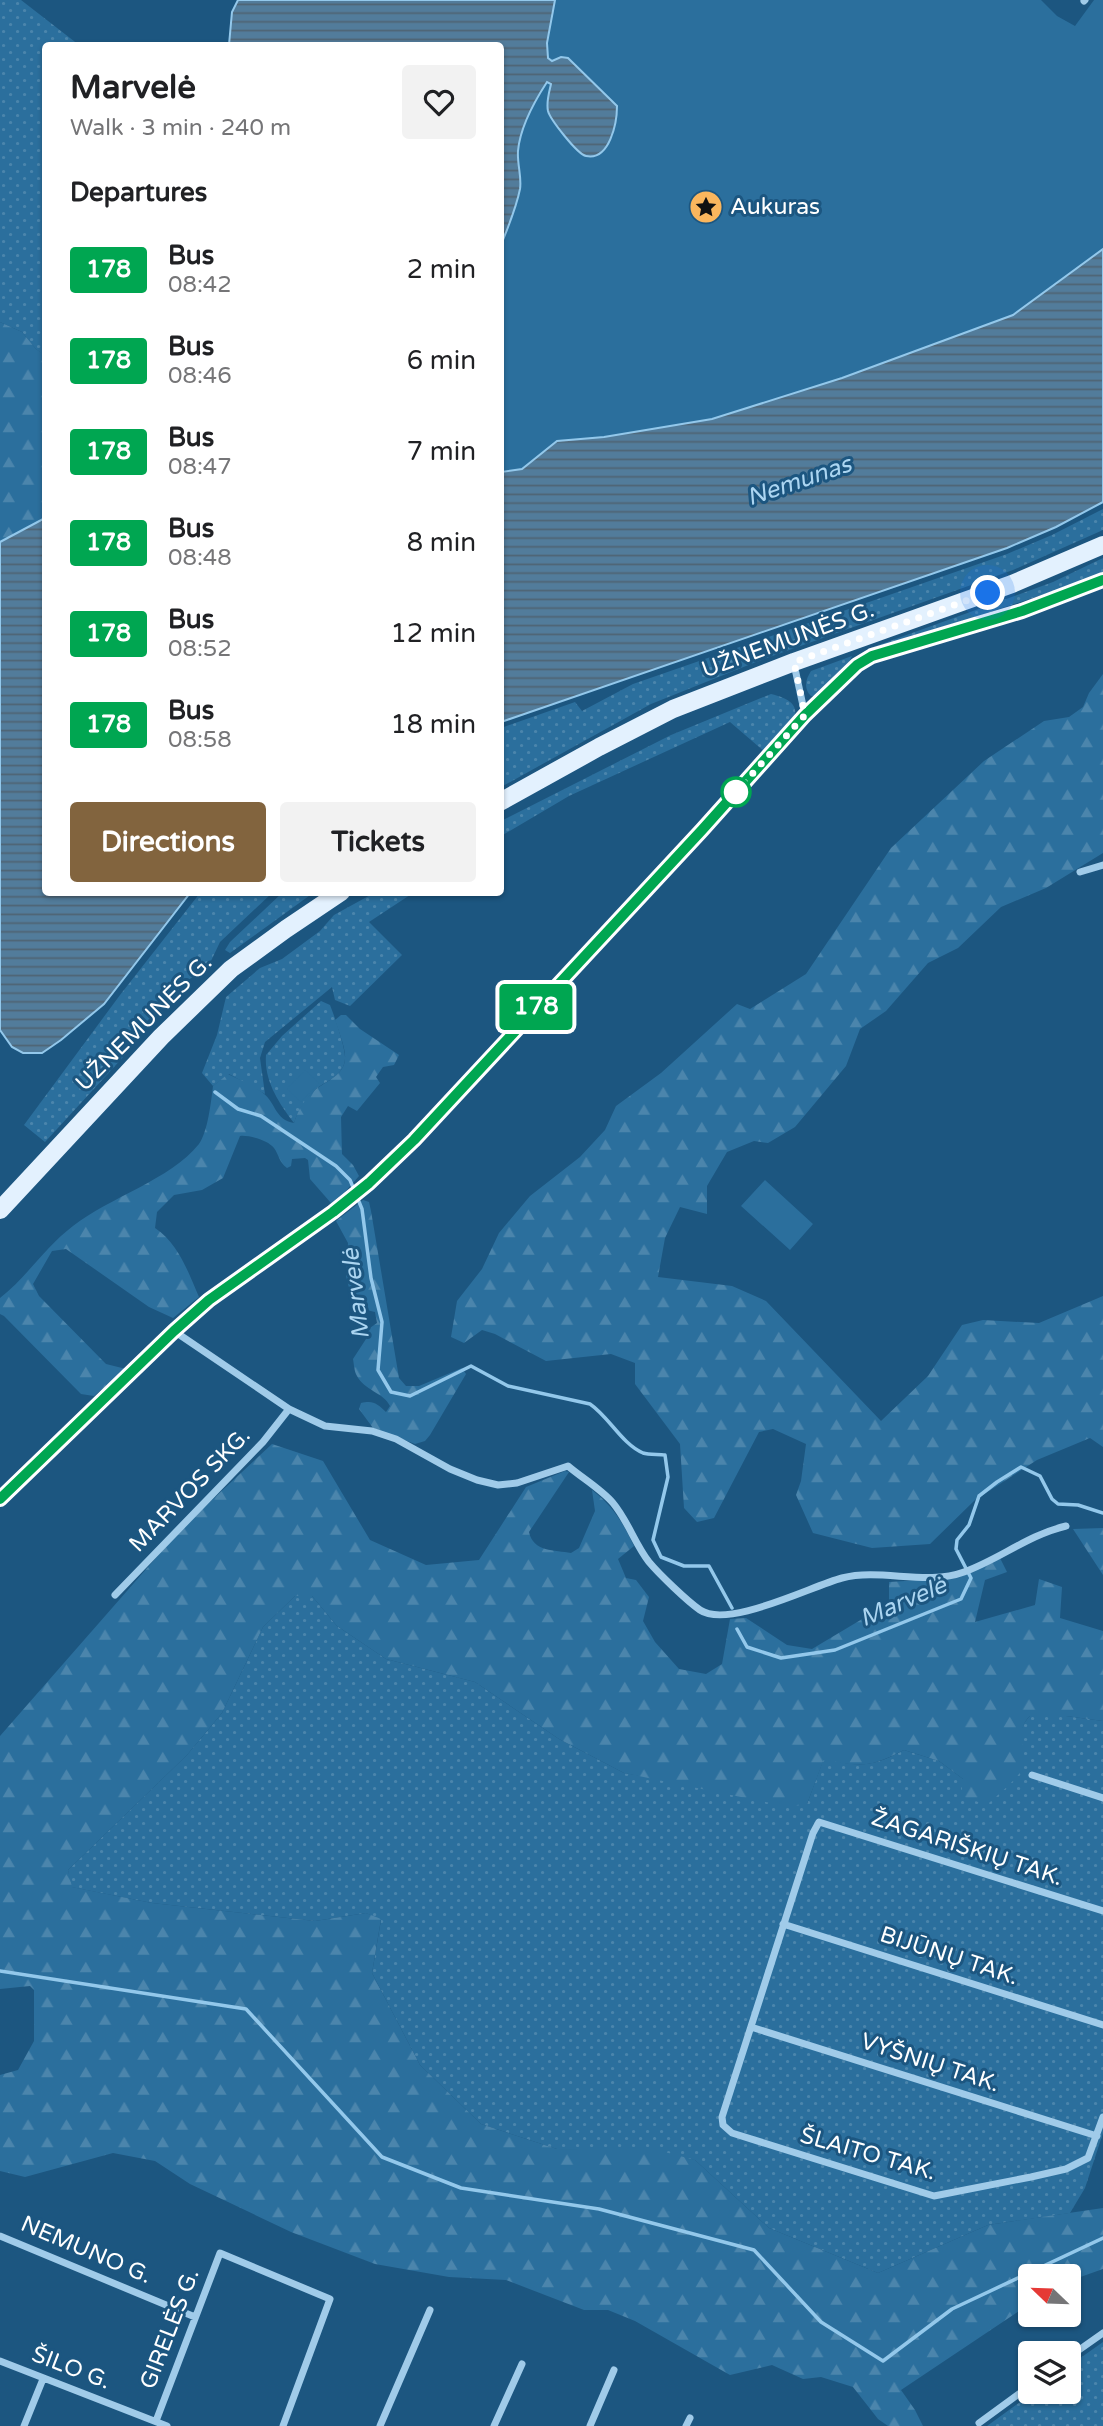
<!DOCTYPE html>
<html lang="en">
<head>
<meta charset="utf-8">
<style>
  body { margin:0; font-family:"Varela Round",sans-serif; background:#f2f2f2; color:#202124; height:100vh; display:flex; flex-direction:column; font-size:26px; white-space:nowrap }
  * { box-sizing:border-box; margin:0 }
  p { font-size:23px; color:#757577 }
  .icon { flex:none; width:38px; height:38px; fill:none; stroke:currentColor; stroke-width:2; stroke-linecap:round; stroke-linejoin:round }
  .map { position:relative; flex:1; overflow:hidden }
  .details { position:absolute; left:42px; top:42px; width:462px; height:854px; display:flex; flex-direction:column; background:#fff; border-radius:7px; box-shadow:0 2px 5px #0004 }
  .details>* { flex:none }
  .badge { padding:0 14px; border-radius:5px; font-size:24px; line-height:46px }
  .needle { width:46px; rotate:293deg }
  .controls { position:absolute; left:1018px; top:2264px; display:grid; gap:14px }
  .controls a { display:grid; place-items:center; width:63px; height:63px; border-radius:7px; background:#fff; box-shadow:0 2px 5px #0004; font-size:35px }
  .you { position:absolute; width:35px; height:35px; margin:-18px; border:5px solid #fff; border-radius:50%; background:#1a73e8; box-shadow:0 0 0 10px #1a73e833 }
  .map>.badge { position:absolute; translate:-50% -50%; box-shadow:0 0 0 4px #fff }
  h2 { padding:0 28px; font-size:26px; line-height:63px }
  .round { display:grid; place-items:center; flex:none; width:74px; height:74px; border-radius:7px; background:#f2f2f2 }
  .head { display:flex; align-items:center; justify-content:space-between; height:119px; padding:0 28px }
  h1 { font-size:33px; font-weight:700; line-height:52px }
  .primary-button { display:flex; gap:14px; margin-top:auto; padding:14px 28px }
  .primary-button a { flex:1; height:80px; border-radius:7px; background:#82643e; color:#fff; font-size:28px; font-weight:700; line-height:80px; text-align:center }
  .primary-button a+a { background:#f2f2f2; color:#202124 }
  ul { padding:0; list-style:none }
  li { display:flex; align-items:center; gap:21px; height:91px; padding:0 28px }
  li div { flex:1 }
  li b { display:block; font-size:26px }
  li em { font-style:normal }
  li .badge { min-width:77px; font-weight:700; text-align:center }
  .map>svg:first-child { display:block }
  .grass { fill:url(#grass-dots) }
  .forest { fill:url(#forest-firs) }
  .park { fill:#2b6f9d }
  .water { fill:url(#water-rules); stroke:#93c8eb; stroke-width:2 }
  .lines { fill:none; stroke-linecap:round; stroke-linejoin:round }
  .stream { stroke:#93c8eb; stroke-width:3.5 }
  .street { stroke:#a0cbe9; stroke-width:7 }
  .primary { stroke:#e3f1fe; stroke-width:18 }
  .line-casing { stroke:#fff; stroke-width:16 }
  .line { stroke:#00a651; stroke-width:10 }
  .walk { stroke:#fff; stroke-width:7; stroke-dasharray:0 12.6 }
  .stop-dot { fill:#fff; stroke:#00a651; stroke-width:3.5 }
  .labels { text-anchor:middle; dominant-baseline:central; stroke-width:6; stroke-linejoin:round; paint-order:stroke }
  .poi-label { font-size:23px; fill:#fff; stroke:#1c5680; text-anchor:start }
  .street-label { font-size:23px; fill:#fff; stroke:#1c5680 }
  .water-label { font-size:24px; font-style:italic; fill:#abd5f1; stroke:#1c5680 }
</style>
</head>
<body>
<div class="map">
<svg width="1103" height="2426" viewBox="0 0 1103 2426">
  <defs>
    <pattern id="grass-dots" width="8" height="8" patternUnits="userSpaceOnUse" patternTransform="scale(1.75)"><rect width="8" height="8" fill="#2b6f9d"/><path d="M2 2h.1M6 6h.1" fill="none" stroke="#4b85ac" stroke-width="1.8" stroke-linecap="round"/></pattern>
    <pattern id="forest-firs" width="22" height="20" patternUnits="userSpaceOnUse" patternTransform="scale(1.75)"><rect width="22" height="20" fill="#2b6f9d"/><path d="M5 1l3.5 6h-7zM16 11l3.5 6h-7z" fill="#4b85ac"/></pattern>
    <pattern id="water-rules" width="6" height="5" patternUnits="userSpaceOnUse" patternTransform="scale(1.75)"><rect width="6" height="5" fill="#527c9b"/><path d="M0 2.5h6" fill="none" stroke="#4f6474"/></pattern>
  </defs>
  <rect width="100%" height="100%" fill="#1c5680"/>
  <path class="grass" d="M0,0H21L79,45L46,46L45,356L36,349L22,332L0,322Z
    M1103,509V530L1013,570L756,662L651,704L501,787V728L575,702L582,711L633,684L1007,554L1052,535Z
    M1103,558V574L1096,577L975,617L865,650L1053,582Z
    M852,656L847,666L817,696H811C803,688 806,679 811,671Z
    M771,694C819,705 784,732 765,752L730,722L569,796L501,836V821L671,735Z
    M200,893H272L220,942L210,963L186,982L133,1035L136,1039L126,1054L45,1142L24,1125L120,995Z
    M282,893H313L230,953L225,950L230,942Z
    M374,893H413L369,922L402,955L350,1006L335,1000L332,987L265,1042L260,1058L265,1094L229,1074L213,1086L202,1073L217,1035L226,997L260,968L282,959L320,931L334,915Z
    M321,1001L330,1005C334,1015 346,1049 345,1059C344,1076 325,1081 315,1090C305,1100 298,1110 294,1123C279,1103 264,1081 266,1055L282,1036Z
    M295,1596H312L337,1626L386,1659L475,1682L559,1739L624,1773L807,1804L824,1758C859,1768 872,1767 904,1750L939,1761L963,1779L1023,1763C1021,1746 1016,1729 1030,1716H1066L1103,1721V2133L1085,2188L1070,2213L988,2225L878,2273L769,2228L695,2160L603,2151L557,2149L481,2124L420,2065L372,1973L381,1920L366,1913L315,1921L152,1903L71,1887L68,1870L187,1755L222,1713L263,1627Z
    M1103,2342V2426H987L1034,2392H1069V2366Z"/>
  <path class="forest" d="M0,322L22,332L36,349L46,356L45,518L0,542Z
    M1103,674V853L1046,888L1001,907L958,948L928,963L886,1011L860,1029L846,1066L795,1127L768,1143L754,1141L727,1152L707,1186V1214L680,1207L665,1238L658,1277L732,1286L766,1301L881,1421L928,1376L962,1325L983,1320L1039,1323L1103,1296V1447L1090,1438L1037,1460L975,1500L930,1544L872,1548L813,1533L796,1495L801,1481L806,1444L773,1429L759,1432L714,1518L697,1522L684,1508L680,1444L635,1384V1363L611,1354L546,1361L495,1334L482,1330L464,1343L451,1337L457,1301L482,1269L499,1233L530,1196L580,1157L605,1130L616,1106L661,1073L737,1004L750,1009L806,974L891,848L984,761L1044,721L1069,717L1083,707L1089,693Z
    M341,1015H346L360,1029L399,1055L394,1065L383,1067L376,1077L380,1083L357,1111L348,1106L341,1117L342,1154L353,1165L359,1176L344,1193L331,1203L310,1179L308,1160L305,1158L292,1159L291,1166L287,1168C279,1162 279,1155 274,1148C268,1140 249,1135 240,1136L223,1178L202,1190L174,1195L157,1212L155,1228C179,1244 188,1272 199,1297L173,1318L149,1307L66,1249L52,1251L33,1284L39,1296L106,1364L126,1369L94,1396L81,1394L4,1316L0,1314V1298C27,1277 45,1247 73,1226C110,1197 170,1180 199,1144C208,1131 211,1102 213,1086L228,1074C240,1080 253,1085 263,1093C276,1103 275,1120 294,1123C298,1110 304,1099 315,1090C326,1081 345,1075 345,1058C346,1049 338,1029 335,1020Z
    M363,1200L369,1202L371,1211L399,1378L406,1386H419L462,1368L466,1374L430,1435L425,1441L415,1444L373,1428L359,1409L361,1403C374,1400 377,1404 386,1412L390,1406C384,1393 364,1390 357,1376C354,1371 354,1364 353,1359L366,1339L367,1330L377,1323L375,1312L354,1307L346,1276L348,1243L336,1221Z
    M272,1444L323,1461L370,1540L426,1565L479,1560L526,1487L565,1471L569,1472L529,1532C533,1552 555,1550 571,1553L579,1548L595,1511L592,1490C613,1506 623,1523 634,1546L618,1559L626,1578L636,1580L649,1597L643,1621L655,1642L679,1669L706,1674L722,1664L730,1619L746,1618L787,1645L812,1649L889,1603V1582L952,1578L999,1556L1007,1572L985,1580L975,1622L1035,1605L1039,1579L1062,1587L1060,1618L1103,1631V1721L1066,1716H1030C1013,1732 1029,1750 1022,1769C1018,1779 996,1796 987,1805L961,1796L963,1779L939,1761L904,1750C872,1767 859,1768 824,1759L807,1804L790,1807L624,1773L559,1739L475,1682L386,1659L337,1626L312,1596H295L263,1627L222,1713L187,1755L68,1870L72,1887L152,1903L315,1921L366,1913L381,1919L372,1973L420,2065L481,2124L557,2149L657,2150L695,2160L769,2228L878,2273L988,2225L1103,2208V2269L1069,2281V2277H1031V2303L901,2390L915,2410L923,2426H888L878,2419L853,2387L821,2377L803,2379L772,2365L730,2375L635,2321L608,2310H584L506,2280L449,2277L375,2264L291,2232L190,2184L155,2161L113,2153L25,2177L0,2171V2075L18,2070L34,2041V1990L30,1986L0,1989V1736L183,1527Z
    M1103,1528V1575L1073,1529Z"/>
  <path class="park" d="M555,0H1041L1057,16L1075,26L1094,0H1103V249L1013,315L842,378L712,419L604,437L557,441L522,469L501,472L500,245L515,209L520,186L518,148L522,131L535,100L548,81L551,84C549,93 545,103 548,112C550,120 558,128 564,134C583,158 593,165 613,135L561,57L552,61L548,58L547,43Z
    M305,1070L319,1083L301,1102L287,1089Z
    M765,1180L813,1224L790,1250L741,1206Z"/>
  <path class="water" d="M238,0H555L547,43L548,58L552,61L561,57L568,58L617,106C617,122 610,161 586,156C577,154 550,119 548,111C546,102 549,93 551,84L547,82C534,102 520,127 518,151C517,164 522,177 520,189C516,209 508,227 501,245L500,46L229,45L232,12Z
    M1103,249V502L1056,527L1007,548L501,722V472L522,469L557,441L604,437L712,419L842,378L1013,315Z
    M45,518L46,892L190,893L104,1004L61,1040L42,1053H23L12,1047L0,1030V542Z"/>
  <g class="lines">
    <path class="stream" d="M215,1092L238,1109L261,1116L336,1166L350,1180L362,1209L371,1278L382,1322L378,1370L391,1392L410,1396L471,1366L508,1386L590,1404C609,1417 622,1444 643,1453C649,1455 659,1454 665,1455L668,1477L653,1540L661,1557L684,1566H709L732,1608
      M737,1629L747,1647L781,1658L835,1650L961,1599L971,1578L956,1549L957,1540L969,1525L979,1496L997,1482L1021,1467L1040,1476L1052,1499L1058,1504L1078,1505L1103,1513
      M0,1971L246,2009L382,2157L461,2188L599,2209L754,2250L821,2322L883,2361L952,2309L1103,2238"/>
    <path class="street" d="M1084,1L1085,0
      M794,664L805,715
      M1080,872L1103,865
      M174,1331L289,1409L325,1426L372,1431L396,1439L450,1469L477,1480L498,1485L517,1483L568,1466C582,1478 601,1489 613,1503C628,1521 635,1544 649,1562C659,1574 687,1601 700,1610C728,1629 809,1587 842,1578C881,1568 926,1586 964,1572C1000,1559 1028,1535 1066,1526
      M0,1499L174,1331L209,1300L333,1212L369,1183L414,1140L702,830L805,715L857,665L872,656L1022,611L1103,580
      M115,1595L263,1442L289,1409
      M1032,1775L1103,1798
      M1103,1911L819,1822L813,1833L722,2117L723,2125L732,2133L934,2196L1031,2177L1066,2169L1088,2158L1103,2117
      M783,1924L1103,2025
      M751,2027L1097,2136
      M0,2236L195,2317
      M1069,2357L1103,2333
      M0,2361L167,2426
      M156,2421L220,2253L330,2299L283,2426
      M979,2423L1031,2385
      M24,2426L43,2379
      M380,2426L430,2310
      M494,2426L522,2364
      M590,2426L614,2370
      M686,2426L690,2418"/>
    <path class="primary" d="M500,802L599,747L673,709L794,662L1012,584L1103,545
      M0,1210L161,1037L231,969L286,929L341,892"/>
  </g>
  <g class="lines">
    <defs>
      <path id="line" d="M0,1499L174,1331L209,1300L333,1212L369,1183L414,1140L702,830L805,715L857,665L872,656L1022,611L1103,580"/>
    </defs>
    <use href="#line" class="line-casing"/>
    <use href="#line" class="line"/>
    <path class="walk" d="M736,792L805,715L794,662L988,593"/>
  </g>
  <defs>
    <symbol id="sight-disc" viewBox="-11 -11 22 22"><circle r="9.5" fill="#fab65d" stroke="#1c5680"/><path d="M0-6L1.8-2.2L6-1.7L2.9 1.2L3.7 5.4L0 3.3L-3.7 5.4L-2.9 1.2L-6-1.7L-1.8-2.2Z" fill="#111"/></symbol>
  </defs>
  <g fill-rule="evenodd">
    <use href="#sight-disc" x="687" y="188" width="38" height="38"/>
  </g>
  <circle class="stop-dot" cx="736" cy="792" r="14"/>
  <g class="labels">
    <g class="poi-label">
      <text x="730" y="207">Aukuras</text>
    </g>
    <g class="street-label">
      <text transform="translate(788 640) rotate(-20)">UŽNEMUNĖS G.</text>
      <text transform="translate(144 1023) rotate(-45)">UŽNEMUNĖS G.</text>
      <text transform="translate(190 1490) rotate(-46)">MARVOS SKG.</text>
      <text transform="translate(967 1848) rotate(18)">ŽAGARIŠKIŲ TAK.</text>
      <text transform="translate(949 1956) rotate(18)">BIJŪNŲ TAK.</text>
      <text transform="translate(930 2063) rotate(18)">VYŠNIŲ TAK.</text>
      <text transform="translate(868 2154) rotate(16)">ŠLAITO TAK.</text>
      <text transform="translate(86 2250) rotate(23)">NEMUNO G.</text>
      <text transform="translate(170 2329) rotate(-69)">GIRELĖS G.</text>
      <text transform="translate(71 2368) rotate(21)">ŠILO G.</text>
    </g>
    <g class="water-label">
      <text transform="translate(799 481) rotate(-19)">Nemunas</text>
      <text transform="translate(356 1294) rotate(-97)">Marvelė</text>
      <text transform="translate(903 1602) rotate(-23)">Marvelė</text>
    </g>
  </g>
</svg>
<div class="controls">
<a><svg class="needle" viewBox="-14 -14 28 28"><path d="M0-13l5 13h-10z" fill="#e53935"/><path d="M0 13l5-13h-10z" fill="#757577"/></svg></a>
<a><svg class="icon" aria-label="layers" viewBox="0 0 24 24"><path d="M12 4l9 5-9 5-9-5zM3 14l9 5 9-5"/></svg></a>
</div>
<div class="you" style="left:988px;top:593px"></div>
<b class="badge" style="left:536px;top:1007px;background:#00a651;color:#fff">178</b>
<section class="details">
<div class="head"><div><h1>Marvelė</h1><p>Walk · 3 min · 240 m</p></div><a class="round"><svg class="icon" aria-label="heart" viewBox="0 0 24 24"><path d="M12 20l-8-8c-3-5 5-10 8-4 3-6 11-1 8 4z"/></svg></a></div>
<h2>Departures</h2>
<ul>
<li><span class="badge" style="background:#00a651;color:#fff">178</span><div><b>Bus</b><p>08:42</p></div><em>2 min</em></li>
<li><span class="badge" style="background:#00a651;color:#fff">178</span><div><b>Bus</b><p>08:46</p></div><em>6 min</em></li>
<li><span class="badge" style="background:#00a651;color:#fff">178</span><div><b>Bus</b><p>08:47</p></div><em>7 min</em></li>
<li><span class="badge" style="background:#00a651;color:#fff">178</span><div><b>Bus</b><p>08:48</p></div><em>8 min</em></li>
<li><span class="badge" style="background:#00a651;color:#fff">178</span><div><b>Bus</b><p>08:52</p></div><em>12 min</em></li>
<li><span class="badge" style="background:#00a651;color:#fff">178</span><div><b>Bus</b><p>08:58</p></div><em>18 min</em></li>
</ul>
<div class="primary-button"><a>Directions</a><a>Tickets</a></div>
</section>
</div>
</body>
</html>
